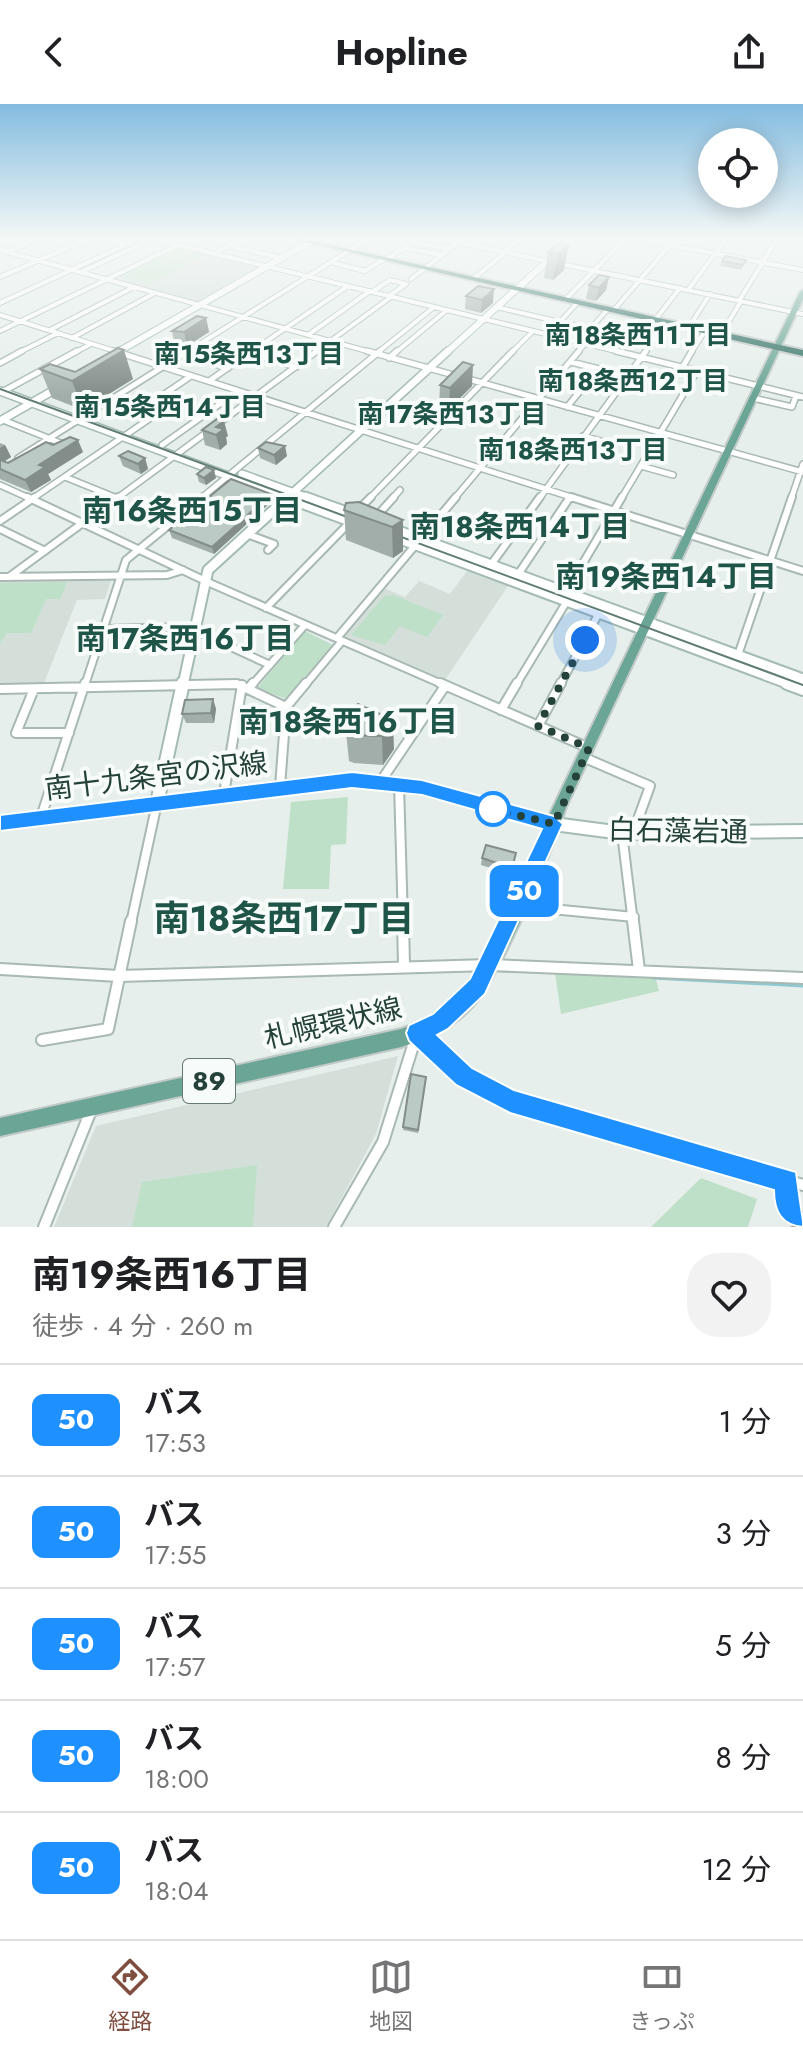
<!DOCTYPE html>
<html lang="ja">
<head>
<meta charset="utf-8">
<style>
  body { margin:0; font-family:Jost,"Noto Sans JP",sans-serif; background:#f2f2f2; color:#202124; height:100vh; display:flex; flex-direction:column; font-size:30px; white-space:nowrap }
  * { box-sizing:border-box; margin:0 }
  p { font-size:26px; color:#757577 }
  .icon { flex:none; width:44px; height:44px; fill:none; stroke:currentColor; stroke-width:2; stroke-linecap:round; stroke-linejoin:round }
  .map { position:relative; height:1123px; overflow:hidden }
  .details { display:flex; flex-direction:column; background:#fff; flex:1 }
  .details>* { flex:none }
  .badge { padding:0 16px; border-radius:12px; font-size:28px; line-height:52px }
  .buttons { position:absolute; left:698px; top:24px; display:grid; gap:16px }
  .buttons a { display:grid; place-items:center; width:80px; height:80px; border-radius:50%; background:#fff; box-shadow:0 4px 20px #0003; font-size:40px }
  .you { position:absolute; width:40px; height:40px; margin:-20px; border:6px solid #fff; border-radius:50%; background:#1a73e8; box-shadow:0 0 0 12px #1a73e833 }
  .map>.badge { position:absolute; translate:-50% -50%; box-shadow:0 0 0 4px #fff }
  .round { display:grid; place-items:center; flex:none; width:84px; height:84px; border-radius:32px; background:#f2f2f2 }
  .summary { display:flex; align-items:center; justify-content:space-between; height:136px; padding:0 32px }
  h1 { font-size:38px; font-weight:700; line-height:60px }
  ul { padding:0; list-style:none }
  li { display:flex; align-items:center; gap:24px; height:112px; padding:0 32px; border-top:2px solid #e0e0e0 }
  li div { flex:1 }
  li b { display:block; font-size:30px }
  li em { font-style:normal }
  li .badge { min-width:88px; font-weight:700; text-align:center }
  header { display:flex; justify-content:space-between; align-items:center; height:104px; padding:0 32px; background:#fff; font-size:36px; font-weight:700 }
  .dock { display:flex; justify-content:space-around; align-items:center; height:112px; border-top:2px solid #e0e0e0; background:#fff; font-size:22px; color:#757577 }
  .dock a { display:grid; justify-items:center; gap:4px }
  .dock .on { color:#7f4e3f }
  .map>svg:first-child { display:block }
  .built { fill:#d4dfda }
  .green { fill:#bfe0c8 }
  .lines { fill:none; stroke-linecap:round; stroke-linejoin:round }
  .stream { stroke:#8ec9d4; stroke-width:3 }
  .street-far4-casing { stroke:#a8b8b2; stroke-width:6 }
  .street-far3-casing { stroke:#a8b8b2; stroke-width:8 }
  .street-far2-casing { stroke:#a8b8b2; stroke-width:10 }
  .street-far1-casing { stroke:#a8b8b2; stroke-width:12 }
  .street-casing { stroke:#a8b8b2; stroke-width:14 }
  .secondary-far3-casing { stroke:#a4bbb3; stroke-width:8 }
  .secondary-far2-casing { stroke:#a4bbb3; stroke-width:10 }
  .secondary-far1-casing { stroke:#a4bbb3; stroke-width:13 }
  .secondary-casing { stroke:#a4bbb3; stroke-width:16 }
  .primary-casing { stroke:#c2cac8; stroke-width:4 }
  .highway-casing { stroke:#c2cac8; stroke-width:4 }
  .street-far4 { stroke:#fff; stroke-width:4 }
  .street-far3 { stroke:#fff; stroke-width:5 }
  .street-far2 { stroke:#fff; stroke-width:6 }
  .street-far1 { stroke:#fff; stroke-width:8 }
  .street { stroke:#fff; stroke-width:10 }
  .secondary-far3 { stroke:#fff; stroke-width:6 }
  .secondary-far2 { stroke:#fff; stroke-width:7 }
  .secondary-far1 { stroke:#fff; stroke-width:9 }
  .secondary { stroke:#fff; stroke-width:12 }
  .primary { fill:#6aa596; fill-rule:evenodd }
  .highway { fill:#2f6f62; fill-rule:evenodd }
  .tram { stroke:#5f7d75; stroke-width:2 }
  .wall { fill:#a1aea9 }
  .shaded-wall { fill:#838d89 }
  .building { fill:#bbcac4; stroke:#838d89; stroke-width:2 }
  .line { fill:#1e90ff; stroke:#fff; stroke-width:2 }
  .walk { stroke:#24423a; stroke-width:8; stroke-dasharray:0 14.4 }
  .stop-dot { fill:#fff; stroke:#1e90ff; stroke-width:4 }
  .labels { text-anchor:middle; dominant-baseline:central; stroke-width:8; stroke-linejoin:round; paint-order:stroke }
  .far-neighbourhood-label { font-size:26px; font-weight:bold; fill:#1f5548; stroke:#f7fbf9 }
  .shield { fill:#f7fbf9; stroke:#637a73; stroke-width:2 }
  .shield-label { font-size:26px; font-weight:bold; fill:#24423a }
  .street-label { font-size:28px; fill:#24423a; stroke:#f7fbf9 }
  .neighbourhood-label { font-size:30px; font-weight:bold; fill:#1f5548; stroke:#f7fbf9 }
  .near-neighbourhood-label { font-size:36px; font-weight:bold; fill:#1f5548; stroke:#f7fbf9 }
</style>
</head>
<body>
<header><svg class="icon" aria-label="back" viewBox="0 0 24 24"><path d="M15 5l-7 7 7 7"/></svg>Hopline<svg class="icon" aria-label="share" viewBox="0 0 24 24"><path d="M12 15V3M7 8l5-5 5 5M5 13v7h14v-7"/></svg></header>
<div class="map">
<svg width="803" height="1123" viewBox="0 0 803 1123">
  <rect width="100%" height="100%" fill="#e6efeb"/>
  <path class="built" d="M177,143L260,162L197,198L112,175Z
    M467,467L508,482L445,576L344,532L384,484L405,493L419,477L450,490Z
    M111,476L105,495L77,496L44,579H0V477Z
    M398,952L376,1030L326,1123H54L96,1022Z"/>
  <path class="green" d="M177,143L207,150L150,179L120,171Z
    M67,478L60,495H46L31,529H7L0,539V479Z
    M393,491L443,511L427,533L400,522L385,541L351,531L384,492Z
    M305,527L333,541L287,595L257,584Z
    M348,693L346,740L331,741L329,785H283L291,698Z
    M555,869L655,872L659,887L561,910Z
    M257,1061L253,1123H132L142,1078Z
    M701,1074L757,1095L748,1123H651Z"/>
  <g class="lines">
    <path class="stream" d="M653,874L803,882"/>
    <defs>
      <path id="street-far4" d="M104,135L125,140
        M154,135L624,249
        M441,135L803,210
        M637,135L803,166
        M220,136L234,139
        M413,138L450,145
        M229,142L282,154
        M404,144L441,151
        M0,146L374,249
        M7,148L38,135
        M504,148L520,135
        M214,149L242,135
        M387,155L408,141
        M330,158L365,167L384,155
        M81,168L152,135
        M0,173L89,135
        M411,175L459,138
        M473,175L506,148
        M688,186L726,135
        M372,188L390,176L406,180L389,192
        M565,196L625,135
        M739,197L777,135
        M0,199L138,135
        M496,203L590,225L608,205
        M614,206L675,135
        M0,211L121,249
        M655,216L680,184
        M689,223L710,190
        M50,226L134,183
        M0,227L178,141
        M308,231L370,187
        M548,231L578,198
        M721,231L741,197
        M72,234L155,189
        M242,238L259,243
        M317,247L326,249
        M18,249L58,229
        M74,249L91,240
        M185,249L368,135
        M249,249L348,182
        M314,249L391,193
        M377,249L434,203
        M395,249L447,206
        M511,249L533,227
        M577,249L585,240
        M644,249L667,218
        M691,249L705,227"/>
      <path id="street-far3" d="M114,247L577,395
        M319,247L335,252
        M367,247L803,368
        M616,247L803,293
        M249,249L296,263
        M226,251L240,256
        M389,254L397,247
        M571,258L627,272
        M0,259L22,247
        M211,259L228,264
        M682,264L692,247
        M209,277L252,247
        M2,288L77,247
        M160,293L191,272
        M753,294L792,303L796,292
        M567,303L598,265
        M3,316L68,342
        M583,332L614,341
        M162,341L238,287
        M18,354L188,247
        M641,362L673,371
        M65,373L117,394
        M0,381L31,395
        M32,395L177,296
        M116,395L317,247
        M200,395L380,247
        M369,395L513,247
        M392,395L400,386
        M454,395L579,247
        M539,395L646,247
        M621,395L697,267
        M791,395L803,360"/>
      <path id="street-far2" d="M27,393L212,480L444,581
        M571,393L803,467
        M358,406L371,393
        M376,413L394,393
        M0,417L35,393
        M0,425L45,447
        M247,430L274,440L268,446
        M490,462L540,393
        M517,472L570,393
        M0,473L167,471L183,466
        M9,473L118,393
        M266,504L351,417
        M103,525L195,523
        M194,526L270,561
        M337,534L456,393
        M737,554L792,393
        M85,581L126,456L203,393
        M188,581H239
        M252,581L305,521
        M305,581L342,537
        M516,581L567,497L566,488L622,393
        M560,581L599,509"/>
      <path id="street-far1" d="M440,579L589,644
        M249,584L253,579
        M0,585L237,580L286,603
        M34,585L16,629H69
        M501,606L517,579
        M538,622L561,579
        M585,654L650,682L633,729
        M381,677L445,582
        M399,680L403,819
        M280,683L286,603L306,579
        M224,690L242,581
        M41,713L85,579
        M622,729L633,819
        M521,802L634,813
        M131,819L157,699"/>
      <path id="street" d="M403,817L404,862
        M633,817L639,866
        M0,865L119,872L489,861L803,874
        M42,936L108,925L131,817
        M787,1077V1102L803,1117
        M44,1123L92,1004
        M334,1123L383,1038L417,929L464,972L510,997L803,1081"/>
      <path id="secondary-far3" d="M116,249L315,135
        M446,249L572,135"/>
      <path id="secondary-far2" d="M112,252L120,247
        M0,287L290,395
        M0,317L61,282
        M242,370L311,395
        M286,395L448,247"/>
      <path id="secondary-far1" d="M285,393L355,419
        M305,393L355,411
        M393,425L803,575
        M392,432L792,581
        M183,581L208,466L288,393"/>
      <path id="secondary" d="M787,579L803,585
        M157,699L183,579
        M554,720L622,729L803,727"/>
      <path id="primary" d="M803,186V195L566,703C549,753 528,804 504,851C494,869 485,889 471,904C453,924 426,935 401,943L0,1032V1014L401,925C422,918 445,908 460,891C496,851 525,774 545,724L422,690L352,682L0,725V713L352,670L422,678L549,712L800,188Z"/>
      <path id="highway" d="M292,135H303L803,246V252Z"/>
    </defs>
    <use href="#street-far4" class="street-far4-casing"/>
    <use href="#street-far3" class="street-far3-casing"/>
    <use href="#street-far2" class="street-far2-casing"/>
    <use href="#street-far1" class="street-far1-casing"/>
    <use href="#street" class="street-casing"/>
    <use href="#secondary-far3" class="secondary-far3-casing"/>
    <use href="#secondary-far2" class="secondary-far2-casing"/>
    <use href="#secondary-far1" class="secondary-far1-casing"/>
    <use href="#secondary" class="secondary-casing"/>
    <use href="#primary" class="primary-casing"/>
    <use href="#highway" class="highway-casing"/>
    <use href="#street-far4" class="street-far4"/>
    <use href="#street-far3" class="street-far3"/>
    <use href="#street-far2" class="street-far2"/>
    <use href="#street-far1" class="street-far1"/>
    <use href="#street" class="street"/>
    <use href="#secondary-far3" class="secondary-far3"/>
    <use href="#secondary-far2" class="secondary-far2"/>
    <use href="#secondary-far1" class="secondary-far1"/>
    <use href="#secondary" class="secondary"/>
    <use href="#primary" class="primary"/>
    <use href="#highway" class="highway"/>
    <path class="tram" d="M0,285L803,581"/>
  </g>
  <path class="wall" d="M559,139L564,166L553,176L544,174L548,148Z
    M746,156L741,166L720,162L722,157Z
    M609,173L606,186L596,197L586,195L589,181Z
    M466,192L493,199L481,209L465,205Z
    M206,214L209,228L187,242L175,241L172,227Z
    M40,265L75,268L133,275L83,306L52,294Z
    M440,281L472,282L449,305L439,302Z
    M202,326L228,332L226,333L227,340L220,346L205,341Z
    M0,339L5,341L11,353L4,358L8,359L53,341L83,348L48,370L51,376L31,388L0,375Z
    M258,344L287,352L276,361L260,354Z
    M119,352L145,354L148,365L141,370L123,362Z
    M197,370L216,374L206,381L199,378Z
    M271,390L272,397L214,450L172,434L169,426Z
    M344,406L403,416V447L393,454L346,436Z
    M213,595L216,605L214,619H186L182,610Z
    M358,600L394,645L383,661L354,659L349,657L346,628L350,618L349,610Z
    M516,749L510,770L481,761L482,754Z
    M426,973L418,1029L403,1026V1023Z
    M795,1120H803V1123H790Z"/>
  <path class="shaded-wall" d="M569,140L564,166L553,176L558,150Z
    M609,173L606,186L596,197L599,184Z
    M494,185L493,199L481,209L482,196Z
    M206,214L209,228L187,242L184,228Z
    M124,246L133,275L83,306L72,277Z
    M473,261L472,282L449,305L450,284Z
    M224,317L228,332L226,333L227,340L220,346L216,331V323Z
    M78,336L83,348L48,370L51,376L31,388L25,376L39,361Z
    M5,341L11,353L0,360V344Z
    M285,342L287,352L276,361L274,351Z
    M145,354L148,365L141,370L138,360Z
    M214,366L216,374L206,381L204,374Z
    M271,390L272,397L214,450L212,443Z
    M403,416V447L393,454L392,423Z
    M213,595L216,605L214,619L211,609Z
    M393,616L394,645L383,661L382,632Z"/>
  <path class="building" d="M559,139L569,140L558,150L548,148Z
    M725,152L746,156L743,161L722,157Z
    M599,171L609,173L599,184L589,181Z
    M478,182L494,185L482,196L466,192Z
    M197,212L206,214L184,228L172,227Z
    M118,244L124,246L72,277L40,265L50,260L75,268Z
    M463,258L473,261L450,284L440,281Z
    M221,312L224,317L216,323L224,325L216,331L202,326Z
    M70,333L78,336L39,361L45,363L25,376L0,365V356L8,359L46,338L53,341Z
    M266,338L285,342L274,351L258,344Z
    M128,347L145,354L138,360L119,352Z
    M206,363L214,366L204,374L197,370Z
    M231,375L271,390L212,443L169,426Z
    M359,398L403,416L392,423L344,406L346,399Z
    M213,595L211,609L182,610L185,596Z
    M358,600L393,616L382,632L351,631L346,628L353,612L349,610Z
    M486,741L516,749L512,764L482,754Z
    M411,970L426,973L418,1026L403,1023Z"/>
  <linearGradient id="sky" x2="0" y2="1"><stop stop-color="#84bce0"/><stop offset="0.46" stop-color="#f4f8f6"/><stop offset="1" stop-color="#f4f8f6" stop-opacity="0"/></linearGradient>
  <rect width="803" height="292" fill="url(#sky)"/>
  <path class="line" d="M352,668L422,676L554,712L563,720L485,890L448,925L437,931L472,964L514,986L796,1068L800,1097L803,1117V1123C782,1121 774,1108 774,1086L510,1009L456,981L409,937L406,929L409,921L433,910L470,875L542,725L422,691L352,684L0,727V711Z"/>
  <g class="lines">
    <path class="walk" d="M493,705L554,720L589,644L538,622L585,536"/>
  </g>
  <circle class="stop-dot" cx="493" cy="705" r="16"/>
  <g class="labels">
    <g class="far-neighbourhood-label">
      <text x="638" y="231">南18条西11丁目</text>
      <text x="249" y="250">南15条西13丁目</text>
      <text x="633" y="277">南18条西12丁目</text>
      <text x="170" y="303">南15条西14丁目</text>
      <text x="452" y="310">南17条西13丁目</text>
      <text x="573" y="346">南18条西13丁目</text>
    </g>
    <rect class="shield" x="183" y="955" width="52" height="44" rx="6"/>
    <g class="shield-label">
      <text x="209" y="977">89</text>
    </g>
    <g class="street-label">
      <text transform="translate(156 672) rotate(-7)">南十九条宮の沢線</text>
      <text transform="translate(678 727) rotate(1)">白石藻岩通</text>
      <text transform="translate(333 919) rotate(-13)">札幌環状線</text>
    </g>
    <g class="neighbourhood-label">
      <text x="192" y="406">南16条西15丁目</text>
      <text x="520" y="422">南18条西14丁目</text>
      <text x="666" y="472">南19条西14丁目</text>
      <text x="185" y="534">南17条西16丁目</text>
      <text x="348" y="617">南18条西16丁目</text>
    </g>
    <g class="near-neighbourhood-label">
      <text x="284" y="814">南18条西17丁目</text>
    </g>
  </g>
</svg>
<div class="buttons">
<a><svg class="icon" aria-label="locate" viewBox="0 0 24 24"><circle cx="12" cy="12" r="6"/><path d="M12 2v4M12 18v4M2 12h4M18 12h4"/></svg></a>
</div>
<div class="you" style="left:585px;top:536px"></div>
<b class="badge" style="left:524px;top:787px;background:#1e90ff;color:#fff">50</b>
</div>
<section class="details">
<div class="summary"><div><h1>南19条西16丁目</h1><p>徒歩 · 4 分 · 260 m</p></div><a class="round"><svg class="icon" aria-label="heart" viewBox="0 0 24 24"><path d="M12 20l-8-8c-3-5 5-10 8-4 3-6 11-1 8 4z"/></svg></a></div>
<ul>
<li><span class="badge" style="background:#1e90ff;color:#fff">50</span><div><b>バス</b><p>17:53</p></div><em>1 分</em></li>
<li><span class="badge" style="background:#1e90ff;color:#fff">50</span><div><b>バス</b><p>17:55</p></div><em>3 分</em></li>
<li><span class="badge" style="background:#1e90ff;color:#fff">50</span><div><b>バス</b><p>17:57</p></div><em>5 分</em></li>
<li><span class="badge" style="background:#1e90ff;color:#fff">50</span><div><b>バス</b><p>18:00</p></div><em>8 分</em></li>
<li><span class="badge" style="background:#1e90ff;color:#fff">50</span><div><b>バス</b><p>18:04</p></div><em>12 分</em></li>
</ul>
</section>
<nav class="dock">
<a class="on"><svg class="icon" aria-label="directions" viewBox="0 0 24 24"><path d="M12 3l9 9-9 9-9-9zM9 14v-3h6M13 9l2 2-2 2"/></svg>経路</a>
<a><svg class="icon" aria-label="map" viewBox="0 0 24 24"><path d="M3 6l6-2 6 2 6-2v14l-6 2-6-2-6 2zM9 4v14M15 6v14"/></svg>地図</a>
<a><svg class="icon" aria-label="tickets" viewBox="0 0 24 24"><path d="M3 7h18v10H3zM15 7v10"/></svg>きっぷ</a>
</nav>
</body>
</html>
